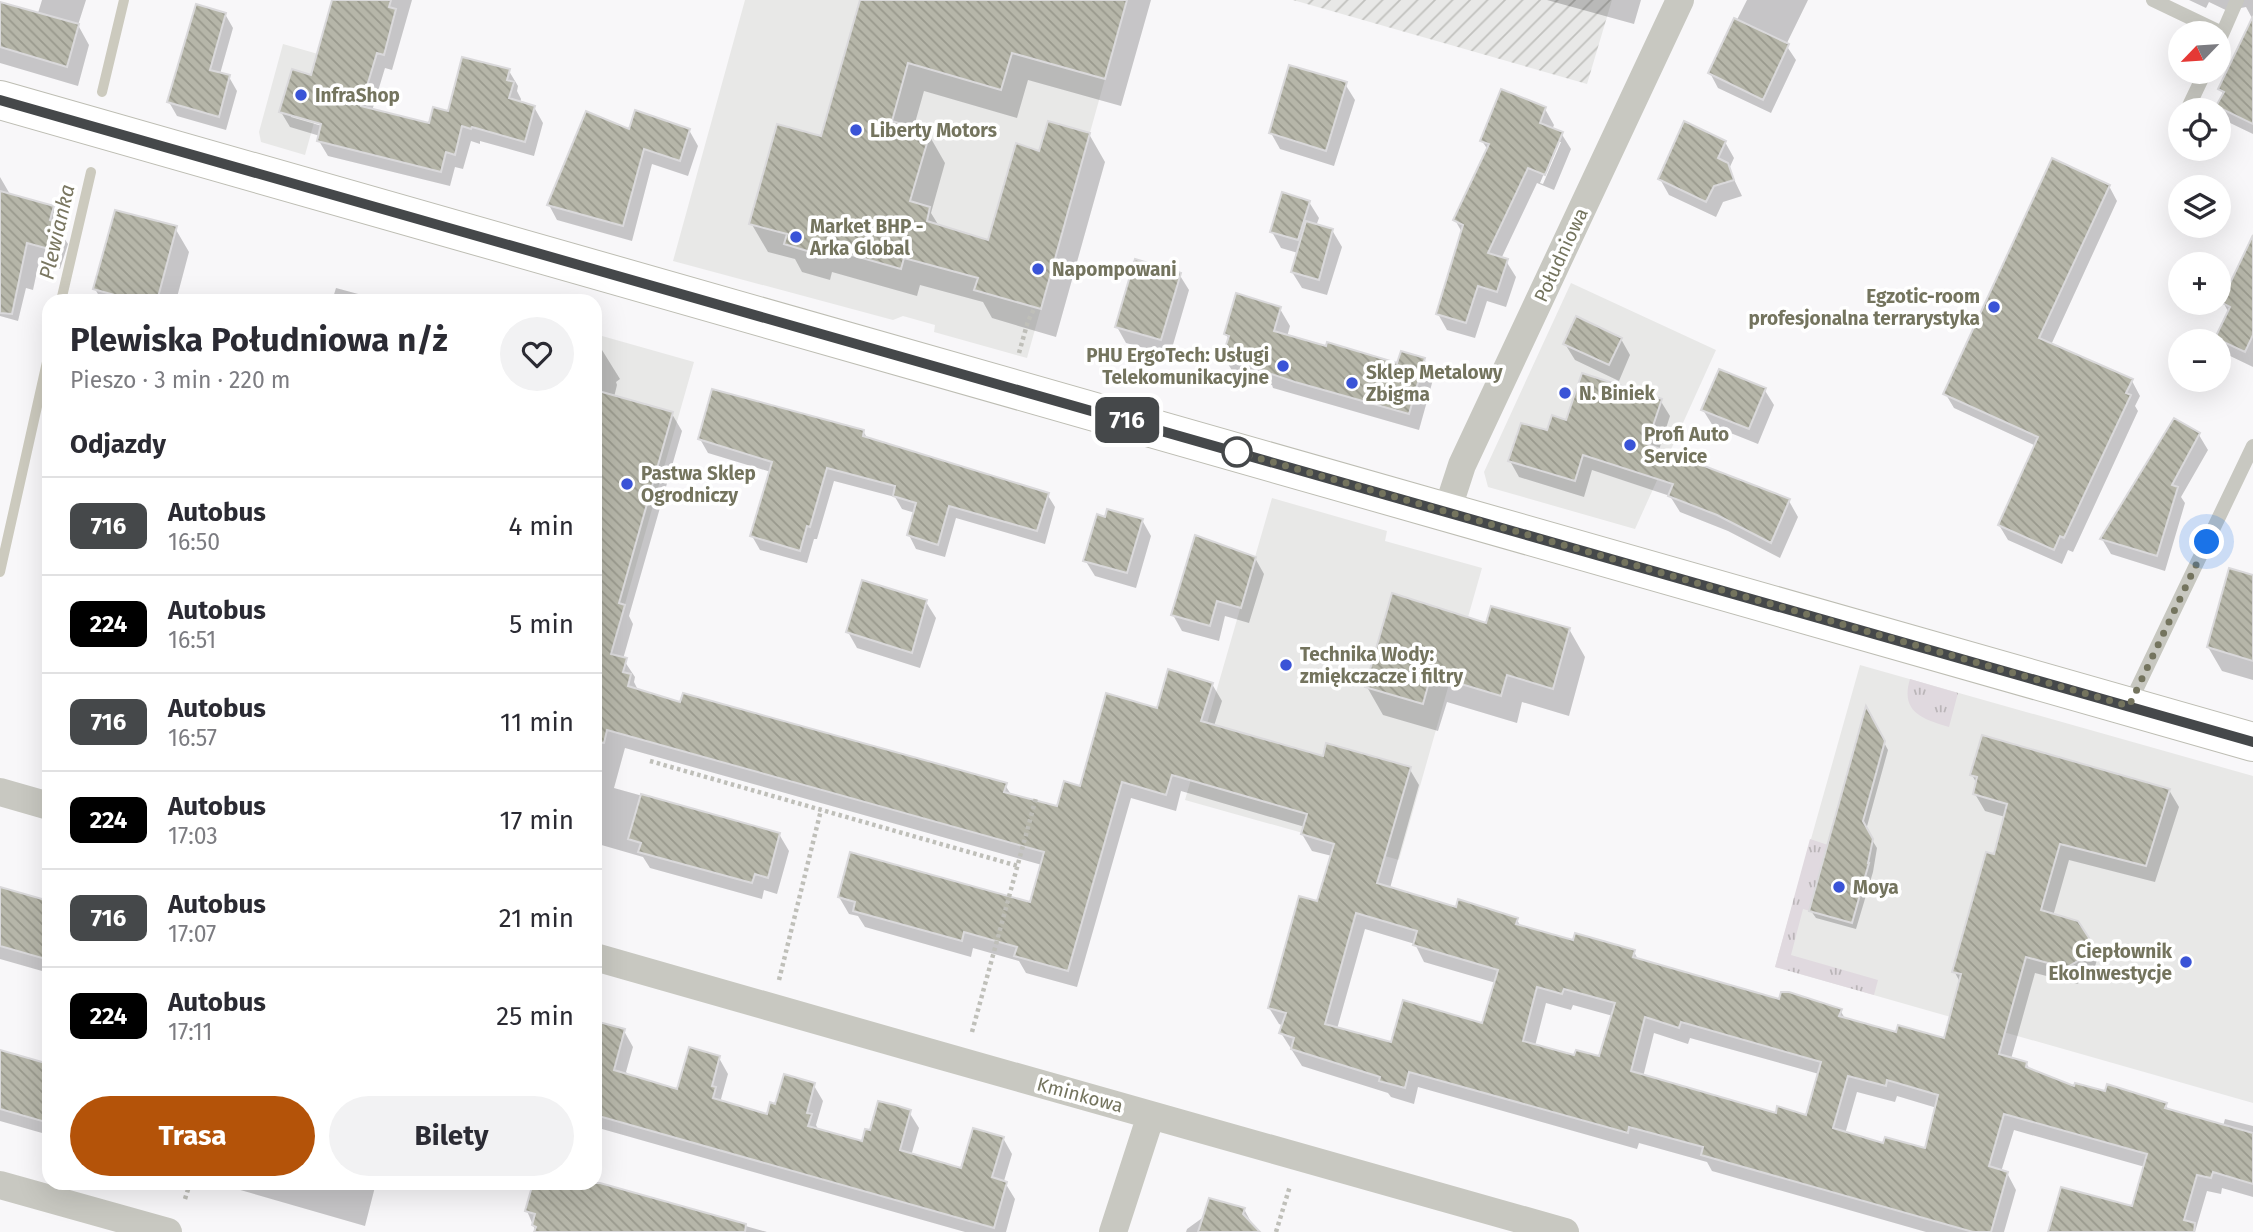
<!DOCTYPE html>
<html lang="pl">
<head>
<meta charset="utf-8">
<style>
  body { margin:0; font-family:"Fira Sans",sans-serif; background:#f2f2f3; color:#2b2b33; height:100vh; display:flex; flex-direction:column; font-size:26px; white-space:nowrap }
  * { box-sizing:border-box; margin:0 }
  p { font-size:23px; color:#7c7c81 }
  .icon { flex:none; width:38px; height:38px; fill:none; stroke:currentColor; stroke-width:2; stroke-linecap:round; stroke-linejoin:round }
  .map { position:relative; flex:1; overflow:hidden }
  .panel { position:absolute; left:42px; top:294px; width:560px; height:896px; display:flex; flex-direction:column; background:#fff; border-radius:21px; box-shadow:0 7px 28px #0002 }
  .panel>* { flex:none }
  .badge { padding:0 14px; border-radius:10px; font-size:24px; line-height:46px }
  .needle { width:46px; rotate:245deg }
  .controls { position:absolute; left:2168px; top:21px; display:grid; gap:14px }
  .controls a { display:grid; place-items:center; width:63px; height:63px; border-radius:50%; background:#fff; box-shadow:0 7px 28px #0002; font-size:35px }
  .you { position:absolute; width:35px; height:35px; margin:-18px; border:5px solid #fff; border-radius:50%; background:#1a73e8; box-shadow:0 0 0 10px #1a73e833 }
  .map>.badge { position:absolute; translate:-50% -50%; box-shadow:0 0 0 4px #fff }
  h2 { padding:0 28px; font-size:26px; line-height:63px }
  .round { display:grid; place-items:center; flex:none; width:74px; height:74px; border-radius:37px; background:#f2f2f3 }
  .summary { display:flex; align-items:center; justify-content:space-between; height:119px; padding:0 28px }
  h1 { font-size:33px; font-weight:700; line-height:52px }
  .button { display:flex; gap:14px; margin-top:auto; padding:14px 28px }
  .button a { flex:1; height:80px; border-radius:42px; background:#b45309; color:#fff; font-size:28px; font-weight:700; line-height:80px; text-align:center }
  .button a+a { background:#f2f2f3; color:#2b2b33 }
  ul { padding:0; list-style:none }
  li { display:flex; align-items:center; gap:21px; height:98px; padding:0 28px; border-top:2px solid #e1e1e2 }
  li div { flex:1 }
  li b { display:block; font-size:26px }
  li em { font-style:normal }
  li .badge { min-width:77px; font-weight:700; text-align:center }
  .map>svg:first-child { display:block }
  .built { fill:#e8e8e7 }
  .industrial { fill:url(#industrial-furrows) }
  .grass { fill:url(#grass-tufts) }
  .shadow { fill:#0003; fill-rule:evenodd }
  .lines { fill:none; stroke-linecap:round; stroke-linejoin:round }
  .stream { stroke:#cccabe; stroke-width:10 }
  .building { fill:url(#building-back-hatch); stroke:#dad9db; stroke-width:2; fill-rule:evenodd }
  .secondary-casing { stroke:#bdbdb3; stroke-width:40 }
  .path { stroke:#bfbfb9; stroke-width:4.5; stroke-dasharray:3.5 3.5; stroke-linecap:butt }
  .lane { stroke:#c8c8c1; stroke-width:14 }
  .street { stroke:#c8c8c1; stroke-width:28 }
  .secondary { stroke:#fff; stroke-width:38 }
  .line-casing { stroke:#fff; stroke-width:16 }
  .line { stroke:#45484a; stroke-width:10 }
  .walk { stroke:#74745e; stroke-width:7; stroke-dasharray:0 12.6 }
  .poi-dot { fill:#3a54d7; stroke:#fff; stroke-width:2.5 }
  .stop-dot { fill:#fff; stroke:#45484a; stroke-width:3.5 }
  .labels { text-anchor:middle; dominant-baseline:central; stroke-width:7; stroke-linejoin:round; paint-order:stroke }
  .poi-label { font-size:19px; font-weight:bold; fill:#74745e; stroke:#fff; text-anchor:start }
  .street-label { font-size:19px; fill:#74745e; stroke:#fff }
  .water-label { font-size:21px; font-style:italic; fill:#7a7761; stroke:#fff }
</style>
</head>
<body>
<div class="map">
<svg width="2253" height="1232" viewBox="0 0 2253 1232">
  <defs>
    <pattern id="industrial-furrows" width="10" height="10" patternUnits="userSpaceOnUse" patternTransform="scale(1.75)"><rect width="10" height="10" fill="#e8e8e7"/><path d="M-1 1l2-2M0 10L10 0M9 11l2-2" fill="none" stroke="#c1c1be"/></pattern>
    <pattern id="grass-tufts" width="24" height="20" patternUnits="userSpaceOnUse" patternTransform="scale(1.75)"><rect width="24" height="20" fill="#e0d9df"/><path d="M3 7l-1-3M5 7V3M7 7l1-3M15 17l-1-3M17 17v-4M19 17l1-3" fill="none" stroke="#bab5b8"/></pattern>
    <pattern id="building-back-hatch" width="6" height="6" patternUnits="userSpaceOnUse" patternTransform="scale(1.75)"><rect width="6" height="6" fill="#b6b6a9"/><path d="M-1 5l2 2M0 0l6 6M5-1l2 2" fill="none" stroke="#99998d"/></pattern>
  </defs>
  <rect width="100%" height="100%" fill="#f8f7f9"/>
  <path class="built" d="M745,0H1127L1027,358L934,332L935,325L903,316L893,320L673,261Z
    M283,44L332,58L305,155L261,142L259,132Z
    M1571,283L1716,350L1635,529L1488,487L1484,472Z
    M595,334L694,362L615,639L595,633Z
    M1272,498L1387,531L1385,541L1482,568L1399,860L1185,800Z
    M1860,665L2253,776V1103L1775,967Z"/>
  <path class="industrial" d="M1293,0H1612L1587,84Z"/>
  <path class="grass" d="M1910,679L1958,693L1949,727C1922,719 1900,712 1910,679Z
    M1810,839L1828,845L1810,911L1803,909L1791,955L1878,980L1874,995L1775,967Z"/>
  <path class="shadow" d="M42,0H86L78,25L89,45L78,86L0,63V2L38,13Z
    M334,0H412L392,70L385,68L372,111L430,126L509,71L518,86L517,91L521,99L520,103L534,107L543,123L534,156L480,141V144L471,141L463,169L455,167L450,186L328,156L319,141L320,136L290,127L281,112L312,77ZM291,113L330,124L329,128L291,117Z
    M862,0H1151L1121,106L1028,80L1017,118L924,91L913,130L929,135L945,163L931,213L939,226L989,242L1040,153L1089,134L1105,162L1056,337L992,318L983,302L920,285L917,296L832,272L830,280L802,272L795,259L768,252L751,223L823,138Z
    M1547,0H1641L1634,24Z
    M1747,0H1808L1786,45L1796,60L1771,113L1718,88L1710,73Z
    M2189,0H2253V20L2246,7L2241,8L2236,15L2209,2L2206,8Z
    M225,14L233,28L220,74L229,77L237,91L226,130L177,116L169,102Z
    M2253,79V134L2228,122L2218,106L2224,95L2220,89Z
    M1345,84L1355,100L1334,166L1280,149L1271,133Z
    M1545,109L1554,125L1552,130L1561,133L1571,149L1554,190L1537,183L1501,259L1506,261L1516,277L1506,307L1487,301L1475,338L1447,330L1438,314L1463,234L1455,220L1488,150L1482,141ZM1557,142H1561L1543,184L1540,183Z
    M689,130L698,146L688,176L652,164L632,241L557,220L549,205L630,132Z
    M1725,142L1734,158L1729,169L1742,196L1723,202L1716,217L1669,195L1660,179Z
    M0,177L11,196L53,208L65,228L62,235L68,244L60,269L39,262L33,290L26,288L18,321L0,316Z
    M2109,186L2117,201L2051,345L2132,381L2140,396L2135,406L2138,411L2073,552L2068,550L2062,564L2008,540L1999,525L2036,446L1954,408L1945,393Z
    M1309,202L1319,218L1316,226L1332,230L1342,247L1327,295L1302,288L1292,272L1298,253L1281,248L1272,232Z
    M175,228L189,252L176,301H102L95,289Z
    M2253,239V367L2226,354L2217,338L2229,313L2223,302Z
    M1179,274L1189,290L1170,355L1126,343L1117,327Z
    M336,288L384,301H332Z
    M1280,309L1290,326L1287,337L1398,365L1424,359L1434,376L1419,430L1273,388L1272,385L1234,374L1224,357L1229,340L1226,334Z
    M1621,339L1630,355L1619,381L1575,360L1565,344Z
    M595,348L602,350L620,379L616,382L617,385L614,397L672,414L682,431L629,616L633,624L623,659L635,677L634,682L639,692L682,704L1005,785L1012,796L1058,808L1081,788L1158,710L1212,684L1222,701L1214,726L1324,758L1409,768L1419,785L1390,888L1457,909L1517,920L1521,927L1574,942L1634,952L1639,961L1780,1001L1840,1010L1846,1020L1897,1034L1945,1040L1960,982L1954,971L1995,857L2005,817L1985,811L1975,794L1977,784L1972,775L2169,790L2179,807L2155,882L2069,860L2053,916L2088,938L2098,956L2093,974L2077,984L2035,973L2011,1059L2026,1063L2031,1071L2075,1089L2165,1104L2170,1112L2223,1126L2225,1119L2253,1126V1197L2222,1188L2221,1194L2207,1191L2195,1232H2050L2133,1208L2145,1167L2014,1130L2001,1172L2007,1173L2016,1190L2004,1232H1926L1712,1171L1707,1162L1639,1143L1637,1149L1418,1087L1414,1104L1391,1097L1388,1093L1302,1066L1281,1033L1284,1026L1279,1024L1269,1008L1318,903L1332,856L1312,851L1302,834L1305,827L1181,791L1176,811L1131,798L1077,987L1026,973L1019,961L973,948L971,957L865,927L858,916L849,914L839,897L1031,904L1042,865L625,748L614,788L779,834L789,851L777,894L764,890L762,899L650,868L643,857L598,844L595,851ZM1365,929L1415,944L1424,962L1496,983L1483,1025L1392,1044L1337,1029ZM1546,1003L1571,1010L1573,1005L1613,1016L1600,1058L1575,1057L1535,1046ZM1654,1033L1688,1044L1690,1038L1819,1074L1807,1117L1777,1115L1643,1077ZM1857,1092L1895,1102L1897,1096L1937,1108L1926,1150L1884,1146L1845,1134Z
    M1764,389L1774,405L1758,444L1713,426L1703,410Z
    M1660,400L1670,416L1659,450L1789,501L1798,517L1780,558L1728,531L1680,512L1670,496L1592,470L1584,497L1519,477L1510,461L1548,433L1567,422Z
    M863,431L868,439L1047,494L1055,507L1045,544L956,518L945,557L916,549L909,535L915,513L902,509L895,497L834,481L817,539H814L807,563L760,550L752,536L771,472L708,453L700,439Z
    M2199,435L2208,450L2181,497L2185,503L2165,571L2111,554L2102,539Z
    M1142,520L1151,536L1136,588L1095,576L1085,560Z
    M1255,558L1264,574L1249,623L1225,616L1219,641L1182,631L1173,615Z
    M2253,577V680L2222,671L2208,647Z
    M926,602L936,618L920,668L857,648L848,632Z
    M1487,625L1569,629L1585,657L1569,716L1522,702L1517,723L1447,702L1438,731L1383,715L1367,687Z
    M1867,711L1888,750L1866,830L1877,848L1873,872L1856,929L1816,918L1811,911Z
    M0,889L49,903V973L0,959Z
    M595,1025L624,1031L633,1047L626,1072L629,1076L679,1091L719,1058L728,1074L721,1099L723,1103L768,1116L776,1106L813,1084L823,1101L816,1125L819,1131L863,1143L871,1133L909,1112L919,1128L911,1156L963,1170L1003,1138L1012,1154L1004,1181L1015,1199L1006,1232H965L595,1127Z
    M0,1052L49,1065V1135L0,1121Z
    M216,1183H376L365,1226Z
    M535,1183H594L767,1232H536L527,1211Z
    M1244,1209L1253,1226L1254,1232H1186L1187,1229L1205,1216Z"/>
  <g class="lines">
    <path class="stream" d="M102,92L124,0
      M61,301L91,172
      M0,572L49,353"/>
  </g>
  <path class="building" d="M332,0H391L389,7L396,9L384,55L377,53L361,106L429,123L433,107L448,111L462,57L510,69L507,80L514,82L509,98L535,106L525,142L472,127L471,129L462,126L455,155L446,152L441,172L317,141L321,124L279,112L292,69L311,75Z
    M860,0H1127L1105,79L1012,53L1001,90L908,63L892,121L930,133L910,201L930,207L927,221L988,240L1016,143L1039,151L1048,121L1090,133L1041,309L974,290L978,278L904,258L901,269L816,245L814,253L784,244L787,234L749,224L777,124L821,136Z
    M0,2L79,24L67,67L0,47Z
    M196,4L226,13L210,70L230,75L219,117L167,102Z
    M2253,16V124L2216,106L2224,92L2218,89Z
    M1734,18L1789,44L1763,100L1708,73Z
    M1289,65L1347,82L1326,151L1269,133Z
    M1501,89L1546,107L1540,123L1563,132L1545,175L1528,168L1488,253L1508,259L1497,292L1478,286L1466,323L1436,314L1463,225L1453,220L1489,144L1480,141Z
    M635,110L690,129L680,161L644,149L623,226L547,205L586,111L629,129Z
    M1684,121L1726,141L1718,158L1728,163L1734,180L1714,186L1706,202L1658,179Z
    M2052,158L2110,185L2039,338L2133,379L2126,393L2131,395L2064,538L2060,536L2054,550L1998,525L2038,437L1943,394Z
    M0,191L54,206L50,220L57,222L49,249L27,243L12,314L0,313Z
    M1282,192L1310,201L1298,240L1270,232Z
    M115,210L177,226L157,301H136L93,289Z
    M1306,221L1333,229L1319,280L1291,272Z
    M2253,235V335L2245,352L2215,338L2230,307L2221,302Z
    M1135,259L1181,273L1161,340L1115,327Z
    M1236,293L1281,307L1274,331L1326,346L1327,342L1397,363L1401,351L1425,358L1409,414L1295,382L1222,357L1229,336L1224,334Z
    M1576,316L1622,338L1609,365L1563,344Z
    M1719,369L1766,388L1749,429L1701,410Z
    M1582,373L1662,399L1647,444L1790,499L1771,543L1717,515L1668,496L1673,484L1583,455L1575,481L1508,461L1521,423L1547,430L1552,415L1566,420Z
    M712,389L864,430L863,436L1049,493L1037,531L949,506L938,545L907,535L916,503L893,496L895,486L827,468L810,527L807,526L800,551L750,536L772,462L698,439Z
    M595,390L673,412L619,603L625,605L611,654L627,658L623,672L631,674L628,686L680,702L683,693L1007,783L1004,792L1057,806L1064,781L1080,786L1106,693L1157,708L1168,669L1213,683L1201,721L1323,756L1326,743L1411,767L1377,883L1456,907L1458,899L1518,918L1516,924L1573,940L1575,933L1635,950L1633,957L1779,999L1781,992H1789L1842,1009L1839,1016L1896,1032L1898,1025L1944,1038L1961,974L1952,972L1986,852L1994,854L2007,804L1973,794L1977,777L1970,775L1982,735L2170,789L2146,866L2060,844L2041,910L2078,921L2089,938L2084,957L2066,968L2026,957L1999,1054L2027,1062L2026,1067L2074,1086L2075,1083L2105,1091L2107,1084L2167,1103L2165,1108L2253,1133V1184L2213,1172L2211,1178L2197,1175L2184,1220L2195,1223L2194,1232H2048L2061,1187L2132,1206L2147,1154L2004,1114L1989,1166L2008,1172L1991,1232H1973L1701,1155L1703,1147L1629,1127L1628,1133L1409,1072L1405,1088L1379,1081L1380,1077L1291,1049L1294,1038L1279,1033L1286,1013L1268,1008L1299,896L1317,901L1334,844L1301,834L1307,814L1172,775L1166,795L1122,782L1068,971L1014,956L1017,947L964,932L962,941L853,911L855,902L838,897L850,852L1030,902L1044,852L607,730L604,743L595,742ZM1356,913L1417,931L1413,945L1498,970L1482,1023L1403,1000L1391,1042L1325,1024ZM1537,987L1562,994L1564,989L1615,1003L1599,1056L1576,1050L1574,1055L1523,1041ZM1645,1017L1679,1028L1681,1022L1821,1062L1806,1115L1777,1106L1776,1113L1631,1071ZM1848,1076L1886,1086L1887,1080L1938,1095L1925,1148L1885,1137L1883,1143L1833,1128Z
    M2174,418L2200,433L2172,485L2178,487L2157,556L2100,539Z
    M1107,509L1143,519L1127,573L1083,561L1097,514L1105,517Z
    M1195,535L1256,557L1241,608L1217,601L1210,626L1171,615Z
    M2229,568L2253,575V661L2207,647Z
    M862,580L927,600L912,653L846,632Z
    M1392,593L1486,623L1491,606L1570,628L1553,689L1507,675L1501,696L1431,675L1423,704L1365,687Z
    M1866,706L1885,741L1863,821L1873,839L1868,863H1869L1852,923L1809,911Z
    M641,794L780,833L768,878L755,874L752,883L638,852L641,843L628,839Z
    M0,887L49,901V960L0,946Z
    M595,1021L625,1029L614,1070L677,1089L689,1047L720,1056L712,1086L716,1087L713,1098L767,1114L770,1102L775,1104L784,1074L815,1083L807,1113L812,1114L808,1126L862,1141L865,1129L870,1130L878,1101L895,1105L911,1110L900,1150L961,1168L973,1128L1004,1137L992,1177L1007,1182L994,1228L595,1115Z
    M0,1050L49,1064V1123L0,1109Z
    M533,1183H600L746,1224L745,1232H534L536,1227L532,1225L535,1214L525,1211Z
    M1209,1198L1245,1208L1243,1214L1260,1232H1198Z"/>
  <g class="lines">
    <defs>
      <path id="secondary" d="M0,100L2253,742"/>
    </defs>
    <use href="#secondary" class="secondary-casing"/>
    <path class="path" d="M1019,353L1028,321L1035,307
      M650,761L1018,866
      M779,980L821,810
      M972,1032L1036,798
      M185,1199L190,1183
      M1276,1232L1290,1186"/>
    <path class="lane" d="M2153,0L2222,33
      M2220,39L2237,0
      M2187,110L2205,72
      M2129,705L2253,446"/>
    <path class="street" d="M1447,511L1462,465L1680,0
      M0,792L49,806
      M595,957C918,1050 1241,1140 1565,1232
      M0,1185L168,1232
      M1113,1232L1151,1115"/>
    <use href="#secondary" class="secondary"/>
  </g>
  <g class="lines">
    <defs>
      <path id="line" d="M0,100L2253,742"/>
    </defs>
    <use href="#line" class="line-casing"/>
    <use href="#line" class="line"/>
    <path class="walk" d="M1237,452L2129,706L2207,542"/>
  </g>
  <g class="poi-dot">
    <circle cx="301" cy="95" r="7"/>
    <circle cx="856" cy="130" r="7"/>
    <circle cx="796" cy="237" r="7"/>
    <circle cx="1038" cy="269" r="7"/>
    <circle cx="1994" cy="307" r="7"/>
    <circle cx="1283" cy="366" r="7"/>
    <circle cx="1352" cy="383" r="7"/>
    <circle cx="1565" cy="393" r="7"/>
    <circle cx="1630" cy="445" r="7"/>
    <circle cx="627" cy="484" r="7"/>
    <circle cx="1286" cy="665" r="7"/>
    <circle cx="1839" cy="887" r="7"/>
    <circle cx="2186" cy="962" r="7"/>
  </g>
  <circle class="stop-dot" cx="1237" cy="452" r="14"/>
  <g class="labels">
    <g class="poi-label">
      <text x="315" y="95">InfraShop</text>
      <text x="870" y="130">Liberty Motors</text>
      <text x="810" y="226">Market BHP -<tspan x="810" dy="22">Arka Global</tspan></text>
      <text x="1052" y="269">Napompowani</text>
      <text x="1980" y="296" text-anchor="end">Egzotic-room<tspan x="1980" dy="22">profesjonalna terrarystyka</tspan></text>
      <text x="1269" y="355" text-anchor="end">PHU ErgoTech: Usługi<tspan x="1269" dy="22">Telekomunikacyjne</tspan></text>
      <text x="1366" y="372">Sklep Metalowy<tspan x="1366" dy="22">Zbigma</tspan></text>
      <text x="1579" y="393">N. Biniek</text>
      <text x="1644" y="434">Profi Auto<tspan x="1644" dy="22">Service</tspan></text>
      <text x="641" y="473">Pastwa Sklep<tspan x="641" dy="22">Ogrodniczy</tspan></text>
      <text x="1300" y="654">Technika Wody:<tspan x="1300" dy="22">zmiękczacze i filtry</tspan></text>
      <text x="1853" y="887">Moya</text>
      <text x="2172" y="951" text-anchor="end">Ciepłownik<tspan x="2172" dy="22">EkoInwestycje</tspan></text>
    </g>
    <g class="street-label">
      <text transform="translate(1561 255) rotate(-65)">Południowa</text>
      <text transform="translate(1080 1095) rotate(15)">Kminkowa</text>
    </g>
    <g class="water-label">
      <text transform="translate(57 232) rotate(-77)">Plewianka</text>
    </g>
  </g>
</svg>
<div class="controls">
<a><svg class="needle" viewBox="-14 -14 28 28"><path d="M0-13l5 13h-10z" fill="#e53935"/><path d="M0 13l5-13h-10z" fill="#7c7c81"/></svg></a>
<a><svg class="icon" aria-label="locate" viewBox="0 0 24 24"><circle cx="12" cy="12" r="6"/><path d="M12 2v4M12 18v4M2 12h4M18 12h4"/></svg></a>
<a><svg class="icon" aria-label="layers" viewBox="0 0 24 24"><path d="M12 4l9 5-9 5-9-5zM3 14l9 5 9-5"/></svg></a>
<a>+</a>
<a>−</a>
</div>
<div class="you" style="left:2207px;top:542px"></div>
<b class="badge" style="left:1127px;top:420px;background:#45484a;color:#fff">716</b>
<section class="panel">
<div class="summary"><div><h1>Plewiska Południowa n/ż</h1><p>Pieszo · 3 min · 220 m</p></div><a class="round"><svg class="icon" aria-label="heart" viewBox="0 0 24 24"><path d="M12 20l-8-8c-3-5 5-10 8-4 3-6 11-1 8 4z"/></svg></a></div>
<h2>Odjazdy</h2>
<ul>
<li><span class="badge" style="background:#45484a;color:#fff">716</span><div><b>Autobus</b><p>16:50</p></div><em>4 min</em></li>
<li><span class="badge" style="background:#000;color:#fff">224</span><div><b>Autobus</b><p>16:51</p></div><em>5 min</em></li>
<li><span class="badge" style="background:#45484a;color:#fff">716</span><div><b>Autobus</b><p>16:57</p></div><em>11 min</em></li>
<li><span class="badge" style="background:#000;color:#fff">224</span><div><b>Autobus</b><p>17:03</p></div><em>17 min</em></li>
<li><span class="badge" style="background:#45484a;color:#fff">716</span><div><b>Autobus</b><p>17:07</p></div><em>21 min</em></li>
<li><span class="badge" style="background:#000;color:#fff">224</span><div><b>Autobus</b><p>17:11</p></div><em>25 min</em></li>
</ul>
<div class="button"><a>Trasa</a><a>Bilety</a></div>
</section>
</div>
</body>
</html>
